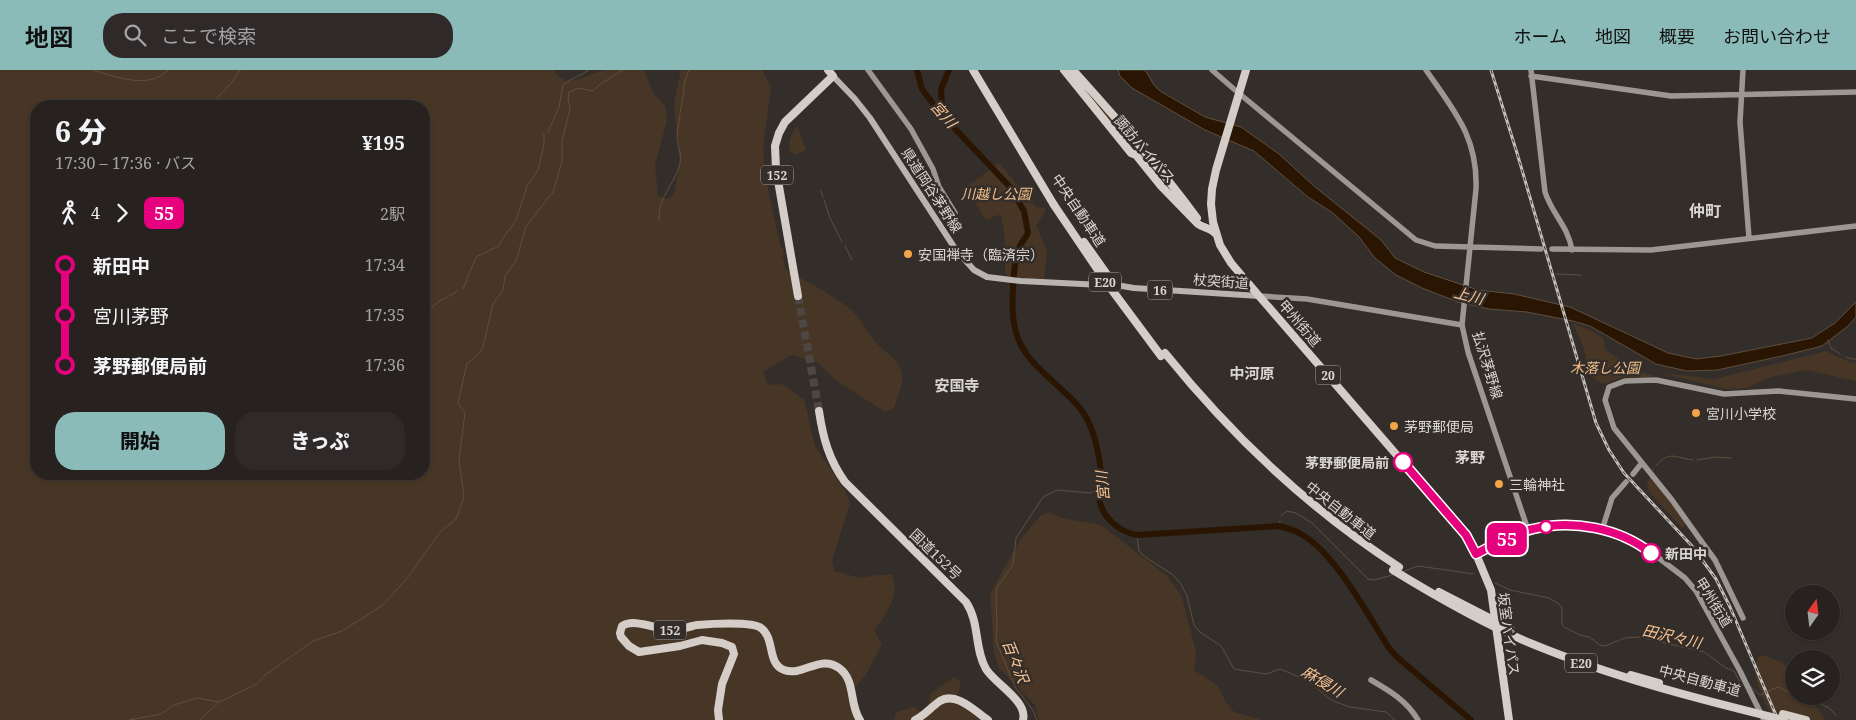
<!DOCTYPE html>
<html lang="ja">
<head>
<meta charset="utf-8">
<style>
  body { margin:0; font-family:"Noto Serif","Noto Sans JP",serif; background:#2f2a29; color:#f1f3f6; height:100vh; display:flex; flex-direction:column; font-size:19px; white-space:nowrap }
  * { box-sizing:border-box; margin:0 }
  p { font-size:16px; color:#a4a4a5 }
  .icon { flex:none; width:28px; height:28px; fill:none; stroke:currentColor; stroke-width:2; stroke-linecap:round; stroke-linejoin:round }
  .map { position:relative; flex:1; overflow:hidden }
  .panel { position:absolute; left:30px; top:30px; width:400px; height:380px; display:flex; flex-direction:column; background:#272220; border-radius:20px; box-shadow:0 1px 4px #0004,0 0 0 1px #433f3e }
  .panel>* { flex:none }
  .badge { padding:0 10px; border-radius:8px; font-size:18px; line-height:32px }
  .needle { width:32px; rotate:14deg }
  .buttons { position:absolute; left:1785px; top:515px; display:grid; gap:10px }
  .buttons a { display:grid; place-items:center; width:55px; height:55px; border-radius:50%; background:#272220; box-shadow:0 1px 4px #0004,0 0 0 1px #433f3e; font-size:25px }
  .map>.badge { position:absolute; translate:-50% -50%; box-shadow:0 0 0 2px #fff }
  .legs { display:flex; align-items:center; gap:8px; height:55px; padding:0 25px; font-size:16px }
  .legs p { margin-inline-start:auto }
  .headline { display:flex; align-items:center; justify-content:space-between; height:85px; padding:0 25px }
  h1 { font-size:28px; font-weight:800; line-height:38px }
  .action { display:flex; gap:10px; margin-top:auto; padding:10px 25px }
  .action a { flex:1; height:58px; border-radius:20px; background:#8bbbb9; color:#111; font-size:20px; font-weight:800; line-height:58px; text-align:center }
  .action a+a { background:#2f2a29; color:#f1f3f6 }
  ul { padding:0 25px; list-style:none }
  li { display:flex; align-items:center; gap:18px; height:50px; font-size:19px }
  li i { display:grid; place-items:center; width:8px; height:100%; margin:0 6px; background:currentColor }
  li i::after { content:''; width:12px; height:12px; margin:-6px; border:4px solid; border-radius:50%; background:#272220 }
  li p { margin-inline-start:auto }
  li:first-child i { background:linear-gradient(#0000 50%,currentColor 0) }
  li:last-child i { background:linear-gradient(currentColor 50%,#0000 0) }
  header { display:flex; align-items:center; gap:30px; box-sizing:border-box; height:70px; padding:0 25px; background:#8bbbb9; color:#111 }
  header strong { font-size:24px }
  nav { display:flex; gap:28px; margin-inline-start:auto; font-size:18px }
  .search { width:350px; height:45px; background:#2f2a29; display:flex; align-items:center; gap:12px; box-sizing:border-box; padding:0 18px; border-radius:20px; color:#a4a4a5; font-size:19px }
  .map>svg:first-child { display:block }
  .green { fill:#473625; fill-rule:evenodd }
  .water { fill:#291501; stroke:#5e4f40 }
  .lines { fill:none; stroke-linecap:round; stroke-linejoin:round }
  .stream { stroke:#5e4f40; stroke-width:1 }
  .river { stroke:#291501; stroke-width:6 }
  .highway-tunnel { stroke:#4d4743; stroke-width:8; stroke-dasharray:8 4; stroke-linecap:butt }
  .secondary { stroke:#9c9793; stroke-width:5.5 }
  .primary { stroke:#bab4af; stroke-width:6 }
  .highway { stroke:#d5cec8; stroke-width:8 }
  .rail-casing { stroke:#c2beba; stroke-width:3 }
  .rail { stroke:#342e2a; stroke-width:1; stroke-dasharray:4; stroke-linecap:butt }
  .highway-bridge { stroke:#d5cec8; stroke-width:8 }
  .line-1-casing { stroke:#fff; stroke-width:11 }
  .line-1 { stroke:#e6007e; stroke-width:8 }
  .poi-dot { fill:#f6a247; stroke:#342e2a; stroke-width:2 }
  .stop-1-dot { fill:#fff; stroke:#e6007e; stroke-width:2.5 }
  .labels { text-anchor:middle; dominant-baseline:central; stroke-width:5; stroke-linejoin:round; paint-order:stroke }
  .shield { fill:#342e2a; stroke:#a8a4a0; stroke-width:1 }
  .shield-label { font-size:12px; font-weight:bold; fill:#dad6d3 }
  .street-label { font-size:14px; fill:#dad6d3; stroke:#342e2a }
  .park-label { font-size:14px; font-style:italic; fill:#f3bf8d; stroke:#342e2a }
  .poi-label { font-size:14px; fill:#dad6d3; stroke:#342e2a; text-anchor:start }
  .stop-label { font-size:14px; font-weight:bold; fill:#dad6d3; stroke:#342e2a; text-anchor:end }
  .water-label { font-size:15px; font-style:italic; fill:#f9c492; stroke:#342e2a }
  .neighbourhood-label { font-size:15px; font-weight:bold; fill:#dad6d3; stroke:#342e2a }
  .quarter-label { font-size:16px; font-weight:bold; fill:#dad6d3; stroke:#342e2a }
</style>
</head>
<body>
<header>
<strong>地図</strong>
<div class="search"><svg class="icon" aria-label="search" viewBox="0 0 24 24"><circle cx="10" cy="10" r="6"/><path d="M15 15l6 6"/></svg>ここで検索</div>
<nav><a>ホーム</a><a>地図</a><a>概要</a><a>お問い合わせ</a></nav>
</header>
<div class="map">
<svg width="1856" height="650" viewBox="0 0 1856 650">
  <rect width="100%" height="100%" fill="#342e2a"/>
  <path class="green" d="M0,0H554C562,21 590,4 604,0C616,0 631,0 644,0L653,23L665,36L667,50L655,95L658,126L668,129L674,124L680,92L674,34L681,0H762L771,17L763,76L765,105L781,178H783L784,184H782L786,200C808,213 831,223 851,240C863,250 868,265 879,276C888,285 904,293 902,309C902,318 896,329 894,338L885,342L837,311L817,292L791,285L763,302L768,315L781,314L804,329L815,376L845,420L850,434L832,490L834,501L860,508L877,505H892C900,525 887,545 874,560L882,574L866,605L848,624L856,650H0ZM36,36H424V404H36Z
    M1066,0H1071L1103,35L1133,74L1129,78Z
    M797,55L806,80L795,85L789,80L790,69Z
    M999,93L1036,137L1045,138V142L1036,155L1047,182L1044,209L1010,207L1005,204V167L1001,145H998L986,150L965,118Z
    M1573,254C1585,257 1594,261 1604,270L1605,280L1642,303L1653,305V308L1623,307L1605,314L1597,311L1589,303L1583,275Z
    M1826,281L1852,293L1856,292V311L1807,300L1771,307L1746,318L1726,319L1660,303L1714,309Z
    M1650,406L1686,452L1682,458L1649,422L1647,415Z
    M1049,442L1062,448L1101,455L1167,506L1182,527L1196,582L1194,600L1218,616L1225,631L1234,642L1262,650H1039L1035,635L999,598L994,583L990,524L1020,470L1040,446Z
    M1761,585C1772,588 1790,593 1794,606C1795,611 1794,620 1794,626H1809L1825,650H1773C1767,633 1744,599 1761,585Z
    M954,607L961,612L956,633L982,650H894L896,642L914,637L926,646L931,623Z"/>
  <path class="water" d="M1118,0H1145L1154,15L1160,21L1205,47L1241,57L1279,84L1315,117L1381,170L1395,188L1424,202L1478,220L1514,224L1570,237L1668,283L1696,289L1721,286L1812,268L1835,253L1856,232V247L1848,256L1822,276L1782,286L1717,300L1687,301L1656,294L1590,256L1573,251L1527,242L1489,239L1458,232L1422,218L1396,205L1375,188L1359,167L1333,143L1308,127L1254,81L1205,60L1132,18L1120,6Z"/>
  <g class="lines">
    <path class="stream" d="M93,0C115,7 150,20 168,0
      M211,36C220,23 233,14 240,0
      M680,43L684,22V14L689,0
      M548,62L559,37L563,15C571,8 580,6 589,0
      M821,121L823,127
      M824,130L830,148L842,172
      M659,151C657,127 675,115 680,93C682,83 677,75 677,66C677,60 679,53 680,46
      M845,176L852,190
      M1556,204L1581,205
      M463,219L476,187L499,176L503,168L516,150L527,116L538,100L544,74V63
      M424,244L438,232L458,221
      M1828,270L1831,278L1840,284
      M1846,287L1851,289H1856
      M1697,390L1716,387L1731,388
      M1656,395C1671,380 1675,388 1693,390
      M1653,400V399
      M1281,446L1287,441L1296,443L1312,453L1368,509L1374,510L1396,504
      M1279,456L1280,451
      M1137,465L1139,481L1145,487L1172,504L1181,514L1187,526L1194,555L1200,562L1221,576L1234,599L1266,604L1280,599L1309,611L1328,628L1336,632L1350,637L1386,642L1395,650
      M1402,502L1418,496L1474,504
      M1495,513L1510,520L1549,528L1559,534L1562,538V554L1564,557L1580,565L1589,567L1600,575L1605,576L1625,568L1639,567L1704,582L1726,598L1734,601L1741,614L1745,616
      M1751,617L1760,625L1778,617L1794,625
      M1797,626L1828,637L1836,645
      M129,650L161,644L174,635L197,628L219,632
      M200,650L219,632L257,614L265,605L313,571L342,561L383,535L408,507L441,461L456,449L464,427L459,390L465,343L458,333L467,293L476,287L483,277L493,234L503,220L505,206L516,191L526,156L553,122L562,92V71L570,39L568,29L569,22L578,18L593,21L599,15L623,0
      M1037,650L1033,640L1015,617L996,571L997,555L996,527L997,517L1013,495L1016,468L1043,427L1057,420L1091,423L1101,417"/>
    <path class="river" d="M917,0L922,19L940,43L1010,117L1024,141L1028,163C1026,167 1022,172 1020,176C1014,187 1014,205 1013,217C1010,271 1021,283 1060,318C1071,328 1083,339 1089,353C1096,368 1099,385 1101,401C1102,410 1099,418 1099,427C1101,447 1119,462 1137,465L1279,456C1287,458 1295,460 1301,464C1336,484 1367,544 1389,578L1398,588L1471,650
      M940,43L942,37L941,19L949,0"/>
    <path class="highway-tunnel" d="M798,226L819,341"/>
    <path class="secondary" d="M868,0L911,59L933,99L939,117L955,143
      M1212,0L1235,20
      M1426,0C1454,41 1478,67 1476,119L1462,255L1468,282L1528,460
      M1531,0L1545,122C1552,144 1568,156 1572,180
      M1743,0L1740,52L1749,168
      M1531,6L1671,26L1856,22
      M1241,25L1416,170L1435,176L1541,179
      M1552,179L1651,180L1856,156
      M1259,226L1307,229L1462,255
      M1633,404L1641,394
      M1602,460L1612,428L1626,412
      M1476,484L1532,459L1572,455L1611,463L1647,479L1685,508L1696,521L1740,601L1764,650
      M1743,548L1715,490L1704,475L1672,430L1614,358L1605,330L1609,317L1625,311L1656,310L1724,324L1778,321L1856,329
      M1371,610C1390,621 1407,631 1418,650"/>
    <path class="primary" d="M833,6L855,29L870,48L956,180L974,200L987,207L1021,211L1122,216L1134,218L1259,226"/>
    <path class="highway" d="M973,0L1054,135
      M1064,0L1131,83L1136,85L1161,116L1198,154C1204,158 1211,158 1216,164
      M1073,0C1116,48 1159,96 1197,148
      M1246,0L1216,100L1212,119L1211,134L1213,152L1220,175L1231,193L1259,226L1466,465L1476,484L1491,520L1509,650
      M798,226L776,99L775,76L779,63L785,52L833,6L828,0
      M1165,283C1232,366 1309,439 1399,497
      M819,341C823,368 829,390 845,412L966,532C980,553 974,578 986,599C995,614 1028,631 1023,650
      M1783,644L1806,650
      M719,650L718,640L722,614L734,584L732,577L722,573L702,570L680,576L639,582L629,576L621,567L620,563L622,556C636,547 660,562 678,560C684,559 690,556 697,555C708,554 752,551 761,558C775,568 767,594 784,600C803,607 820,584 839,598C856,610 849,635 860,650
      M915,650C925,645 931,637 940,631C956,621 976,642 988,650"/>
    <defs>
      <path id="rail" d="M1491,0L1517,83L1596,353L1609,380L1624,403L1692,476L1716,509L1730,537L1778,650"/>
    </defs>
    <use href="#rail" class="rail-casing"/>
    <use href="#rail" class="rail"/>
    <path class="highway-bridge" d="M1054,135L1106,212L1161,286
      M1084,172L1106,203
      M1393,500C1437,527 1482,553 1530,573C1612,607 1698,629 1784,650
      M1439,522L1511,559
      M1631,605L1659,613"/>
  </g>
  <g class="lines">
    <defs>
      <path id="line-1" d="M1403,392L1466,465L1476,484C1494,475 1513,463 1533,459C1572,449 1619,458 1651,483"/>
    </defs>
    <use href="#line-1" class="line-1-casing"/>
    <use href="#line-1" class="line-1"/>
  </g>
  <g class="poi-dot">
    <circle cx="908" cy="184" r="5"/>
    <circle cx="1696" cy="343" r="5"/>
    <circle cx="1394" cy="356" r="5"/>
    <circle cx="1499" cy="414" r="5"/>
  </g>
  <g class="stop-1-dot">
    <circle cx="1403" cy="392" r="9"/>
    <circle cx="1546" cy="457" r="6"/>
    <circle cx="1651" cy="483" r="9"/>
  </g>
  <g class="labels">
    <g class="shield">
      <rect x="761" y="95.5" width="32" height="19" rx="4"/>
      <rect x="1089" y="202.5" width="32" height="19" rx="4"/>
      <rect x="1147.5" y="210.5" width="25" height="19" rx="4"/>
      <rect x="1315.5" y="295.5" width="25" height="19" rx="4"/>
      <rect x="654" y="550.5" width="32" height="19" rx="4"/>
      <rect x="1565" y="583.5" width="32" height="19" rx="4"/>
    </g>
    <g class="shield-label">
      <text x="777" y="105">152</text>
      <text x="1105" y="212">E20</text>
      <text x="1160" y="220">16</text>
      <text x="1328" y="305">20</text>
      <text x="670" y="560">152</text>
      <text x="1581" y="593">E20</text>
    </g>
    <g class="street-label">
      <text transform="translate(1145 79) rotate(49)">諏訪バイパス</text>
      <text transform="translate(932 120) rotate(57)">県道岡谷茅野線</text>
      <text transform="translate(1079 140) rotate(56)">中央自動車道</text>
      <text transform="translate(1221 211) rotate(4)">杖突街道</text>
      <text transform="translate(1300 253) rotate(49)">甲州街道</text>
      <text transform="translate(1488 295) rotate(73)">払沢茅野線</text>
      <text transform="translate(1341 440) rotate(38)">中央自動車道</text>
      <text transform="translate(936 484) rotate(44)">国道152号</text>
      <text transform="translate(1714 532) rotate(58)">甲州街道</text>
      <text transform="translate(1509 564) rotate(82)">坂室バイパス</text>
      <text transform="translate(1700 610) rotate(15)">中央自動車道</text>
    </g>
    <g class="park-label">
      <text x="996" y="123">川越し公園</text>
      <text x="1605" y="297">木落し公園</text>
    </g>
    <g class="poi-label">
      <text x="918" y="184">安国禅寺（臨済宗）</text>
      <text x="1706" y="343">宮川小学校</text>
      <text x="1404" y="356">茅野郵便局</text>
      <text x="1509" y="414">三輪神社</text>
    </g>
    <g class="stop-label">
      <text x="1389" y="392">茅野郵便局前</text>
      <text x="1665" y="483" text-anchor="start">新田中</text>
    </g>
    <g class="water-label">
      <text transform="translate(944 44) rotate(48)">宮川</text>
      <text transform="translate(1469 225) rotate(15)">上川</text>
      <text transform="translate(1102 416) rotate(-95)">宮川</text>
      <text transform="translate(1672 566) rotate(13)">田沢々川</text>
      <text transform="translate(1016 591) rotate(68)">百々沢</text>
      <text transform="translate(1323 611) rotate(31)">麻侵川</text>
    </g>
    <g class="neighbourhood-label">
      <text x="1252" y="303">中河原</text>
      <text x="957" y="315">安国寺</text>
      <text x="1470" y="387">茅野</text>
    </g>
    <g class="quarter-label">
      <text x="1705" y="141">仲町</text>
    </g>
  </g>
</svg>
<div class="buttons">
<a><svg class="needle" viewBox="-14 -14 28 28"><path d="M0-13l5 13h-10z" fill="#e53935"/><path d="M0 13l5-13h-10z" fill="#a4a4a5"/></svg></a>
<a><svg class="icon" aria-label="layers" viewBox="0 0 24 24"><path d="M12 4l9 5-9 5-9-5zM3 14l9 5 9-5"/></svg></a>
</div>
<b class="badge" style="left:1507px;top:469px;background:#e6007e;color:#fff">55</b>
<section class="panel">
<div class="headline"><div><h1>6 分</h1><p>17:30 – 17:36 · バス</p></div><b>¥195</b></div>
<div class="legs"><svg class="icon" aria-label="walk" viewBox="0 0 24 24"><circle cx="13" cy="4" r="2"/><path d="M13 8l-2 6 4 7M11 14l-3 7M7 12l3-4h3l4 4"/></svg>4<svg class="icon" aria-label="forward" viewBox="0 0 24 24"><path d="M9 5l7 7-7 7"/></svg><b class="badge" style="background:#e6007e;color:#fff">55</b><p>2駅</p></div>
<ul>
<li><i style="color:#e6007e"></i><b>新田中</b><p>17:34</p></li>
<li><i style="color:#e6007e"></i><span>宮川茅野</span><p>17:35</p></li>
<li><i style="color:#e6007e"></i><b>茅野郵便局前</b><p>17:36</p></li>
</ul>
<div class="action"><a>開始</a><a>きっぷ</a></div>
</section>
</div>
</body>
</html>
